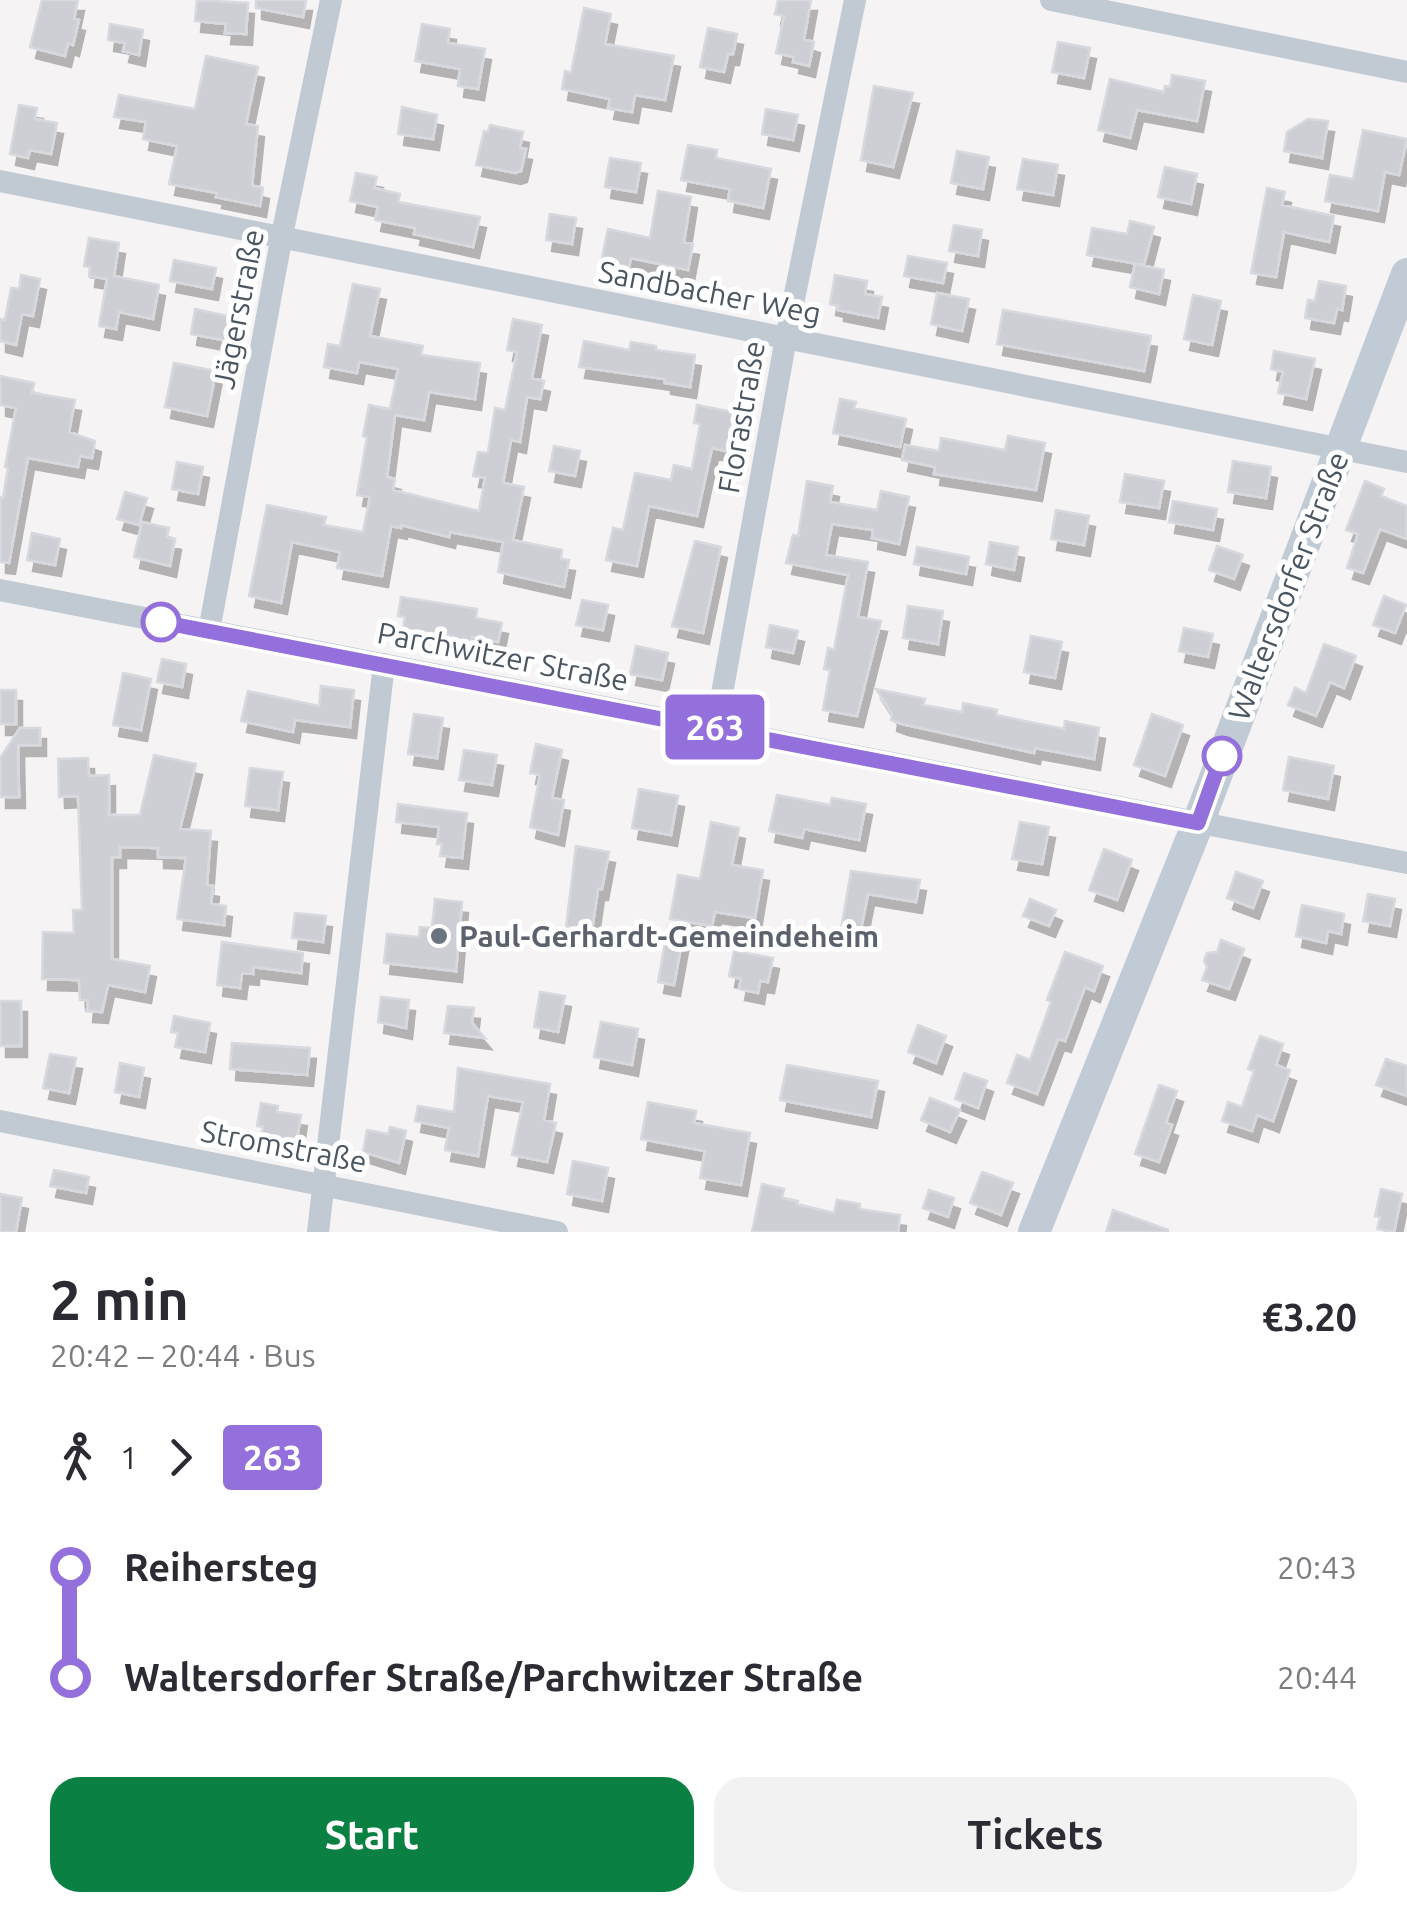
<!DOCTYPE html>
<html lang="en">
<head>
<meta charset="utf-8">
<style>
  body { margin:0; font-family:Ubuntu,sans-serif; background:#f2f2f3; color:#2b2b33; height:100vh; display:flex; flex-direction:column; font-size:38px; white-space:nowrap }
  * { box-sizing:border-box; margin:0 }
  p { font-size:32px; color:#7c7c81 }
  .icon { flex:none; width:55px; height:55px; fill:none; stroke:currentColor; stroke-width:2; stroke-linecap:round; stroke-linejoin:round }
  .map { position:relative; height:1232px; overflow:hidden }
  .side { display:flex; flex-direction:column; background:#fff; flex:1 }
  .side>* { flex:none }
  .badge { padding:0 20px; border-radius:8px; font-size:35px; line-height:65px }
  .map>.badge { position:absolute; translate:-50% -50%; box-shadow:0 0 0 5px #fff }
  .legs { display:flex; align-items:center; gap:15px; height:110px; padding:0 50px; font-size:32px }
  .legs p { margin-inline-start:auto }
  .summary { display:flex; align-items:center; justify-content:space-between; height:170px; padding:0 50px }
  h1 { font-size:55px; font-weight:700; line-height:75px }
  .button { display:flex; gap:20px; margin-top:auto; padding:20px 50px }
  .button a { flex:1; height:115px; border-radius:30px; background:#0b8043; color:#fff; font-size:40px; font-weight:700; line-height:115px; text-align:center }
  .button a+a { background:#f2f2f3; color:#2b2b33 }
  ul { padding:0 50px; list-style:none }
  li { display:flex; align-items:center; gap:35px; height:110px; font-size:38px }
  li i { display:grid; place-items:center; width:15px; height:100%; margin:0 12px; background:currentColor }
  li i::after { content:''; width:25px; height:25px; margin:-12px; border:8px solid; border-radius:50%; background:#fff }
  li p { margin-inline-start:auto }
  li:first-child i { background:linear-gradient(#0000 50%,currentColor 0) }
  li:last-child i { background:linear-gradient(currentColor 50%,#0000 0) }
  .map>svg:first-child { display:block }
  .building { fill:#cdcfd5; stroke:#d7d9de; stroke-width:2.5; filter:url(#shadow) }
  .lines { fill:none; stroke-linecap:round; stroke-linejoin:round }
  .street { stroke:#c1cad2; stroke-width:22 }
  .secondary { stroke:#c1cbd6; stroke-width:32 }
  .line-1-casing { stroke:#fff; stroke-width:22 }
  .line-1 { stroke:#9370db; stroke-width:15 }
  .stop-1-dot { fill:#fff; stroke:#9370db; stroke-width:5 }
  .worship-dot { fill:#6b7280; stroke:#fff; stroke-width:4 }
  .labels { text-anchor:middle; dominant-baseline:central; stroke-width:10; stroke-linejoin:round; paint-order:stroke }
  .street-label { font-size:30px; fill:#4a5661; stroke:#fff }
  .worship-label { font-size:30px; font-weight:bold; fill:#5b616d; stroke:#fff; text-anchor:start }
</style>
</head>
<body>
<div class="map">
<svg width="1407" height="1232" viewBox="0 0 1407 1232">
  <defs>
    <filter id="shadow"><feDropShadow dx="6" dy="11" stdDeviation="0" flood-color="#0004"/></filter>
  </defs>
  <rect width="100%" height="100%" fill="#f5f3f3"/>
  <path class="building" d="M42,0H78L74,19L79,20L73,45L68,43L65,56L30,47Z
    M197,0L248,3L246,34L225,33L226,24L195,21Z
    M256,0H306L303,17L256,8Z
    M778,0H811L804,39L814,42L809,66L793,62L794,57L776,53L784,16L775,14Z
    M584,8L611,14L605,44L674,56L665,100L635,95L632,112L608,108L610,99L562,89L565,71L571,73Z
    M110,24L143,30L139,55L123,51L125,43L108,40Z
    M422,24L450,29L448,43L485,49L478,89L458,86L460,69L415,61Z
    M708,28L737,34L733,54H728L724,72L700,67Z
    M1058,42L1090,48L1084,78L1052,72Z
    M206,56L258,67L246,124L258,126L252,185L263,188L260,206L216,197L217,193L169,184L177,146L143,139L146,122L114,117L119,95L195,109Z
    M1172,75L1205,81L1197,121L1137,110L1130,138L1098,130L1110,79L1164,92L1165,86L1170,87Z
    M874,86L913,93L893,167L861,160Z
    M19,105L37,108L35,119L57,123L51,154L30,150L28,158L10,154Z
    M402,107L437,115L433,139L398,134Z
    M766,109L798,115L793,140L762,134Z
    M1308,119L1328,121L1322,158L1284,151L1287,132Z
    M490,125L523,132L520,148L526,149L521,171L515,173L476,165L484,131L488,132Z
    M1363,130L1407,139L1399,175L1385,172L1378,211L1325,201L1330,175L1353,179Z
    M688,145L717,150L716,158L771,169L763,208L728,201L730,189L681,180Z
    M957,151L989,157L983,189L951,183Z
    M610,158L641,163L636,192L605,187Z
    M1023,159L1058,165L1053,195L1017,189Z
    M1165,167L1197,174L1191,204L1158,197Z
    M356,173L377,177L374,188L400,194L398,202L480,217L473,247L414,234L415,228L375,220L378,207L350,201Z
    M1267,188L1285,192L1282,205L1334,216L1329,242L1284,232L1276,277L1251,273Z
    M658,191L691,197L684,242L693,244L688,270L631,258L629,267L601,262L608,229L650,238Z
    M550,214L576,218L572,244L546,240Z
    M1130,221L1154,227L1144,265L1087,255L1092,228L1127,234Z
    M954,225L982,230L978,256L949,251Z
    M89,238L119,243L114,276L159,285L153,319L119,312L116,329L99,326L107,279L89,276L90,267L84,266Z
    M908,256L947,263L943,283L904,276Z
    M174,260L216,268L212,289L170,281Z
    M1135,264L1164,270L1159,294L1130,287Z
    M21,275L40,279L33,316L22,314L16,345L0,341V319L5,320L11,288L19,289Z
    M835,275L867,281L865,294L882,297L878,318L838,310V306L830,304Z
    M1319,281L1346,286L1342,310L1337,309L1334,323L1305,318L1308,300L1315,301Z
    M353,284L380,289L370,336L423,346L421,355L480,363L475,399L429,392L424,420L395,415L387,477L395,479L393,490L479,511L485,478L473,476L478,452L488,453L495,408L505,410L517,352L507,350L513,319L542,325L532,378L544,381L540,399L527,397L520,442L511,440L503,483L524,487L513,540L562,550L561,559L569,560L564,587L498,572L503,542L450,532L449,537L401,525V528L391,526L382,576L337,568L340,552L292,542L281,603L249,596L267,505L326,517L324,525L363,532L370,497L357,495L367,437L363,436L369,405L390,409L398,369L359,362L357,373L324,367L328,344L340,346Z
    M937,293L969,299L962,331L931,324Z
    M1193,295L1221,301L1212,345L1184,339Z
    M195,309L232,317L228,341L191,334Z
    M1003,310L1151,336L1144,371L997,344Z
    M584,341L629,350L631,342L656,346V350L695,355L690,387L665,383V379L579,367Z
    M1274,351L1315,359L1306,399L1278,393L1283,372L1271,369Z
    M174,363L216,371L207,416L165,407Z
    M0,376L34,383L32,393L75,400L69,432L95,441L92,458L80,456L78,467L28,458L9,563L0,562V497L3,498L8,468L5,467L16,408L0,405Z
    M840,399L856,402L854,408L906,419L900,447L833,433Z
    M697,405L738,413L730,452L712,448L697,516L649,506L637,566L606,560L613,528L623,530L635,473L671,480L674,465L692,469L700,424L694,423Z
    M1008,436L1045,443L1036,490L934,474L935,467L902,460L905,445L939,451L941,438L1005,450Z
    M554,446L580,451L575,476L549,471Z
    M1233,461L1271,467L1266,498L1228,492Z
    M177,462L203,467L198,494L172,489Z
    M1125,474L1164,481L1159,508L1120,502Z
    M807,481L833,486L830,502L877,510L881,491L909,497L899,544L872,538L873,530L832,524L826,555L868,562L858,617L881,621L857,716L823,710L830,670L824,669L828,648L834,650L848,575L786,563L793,535L798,536Z
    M1365,481L1384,489L1381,496L1407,506V539L1380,529L1363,573L1347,568L1358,534L1346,530Z
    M125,492L147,498L139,525L117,519Z
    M1173,501L1217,509L1213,530L1169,522Z
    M1056,510L1089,516L1084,545L1051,539Z
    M142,522L169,528L167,537L175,539L170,566L134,557Z
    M32,533L60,539L55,565L27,560Z
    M695,541L721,547L703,633L672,626Z
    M990,542L1018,547L1014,570L986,564Z
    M1217,546L1243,555L1234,579L1209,570Z
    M917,547L969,557L966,574L914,564Z
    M1384,596L1406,605L1395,633L1373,625Z
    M401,597L477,609L476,618L502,623L498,642L472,637L471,643L452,639L453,636L403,629L405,617L398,616Z
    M582,600L608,605L603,630L576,625Z
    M908,606L943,611L938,644L903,638Z
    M770,625L798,631L793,653L766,647Z
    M1184,628L1213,634L1208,657L1179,651Z
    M1031,636L1062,642L1055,678L1024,672Z
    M1324,644L1356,656L1344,688L1330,682L1316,716L1288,705L1295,688L1306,693Z
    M636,646L668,653L662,680L630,674Z
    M162,659L186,664L182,687L157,682Z
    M123,673L151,679L141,730L113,725Z
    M321,686L354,690L350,727L295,720L293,732L241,721L248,691L319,706Z
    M876,689L925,699L923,705L962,712L963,703L997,710L996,715L1064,729L1065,721L1099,728L1094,759L1035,748L1034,753L902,724L891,720L892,714Z
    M0,690H16V724H0Z
    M414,714L443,718L437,758L408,754Z
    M1152,714L1183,725L1165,776L1134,765Z
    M20,728H40V745H18L19,797H0V758Z
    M536,744L562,750L552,798L564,800L558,835L530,827L540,775L530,773Z
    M464,750L497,755L492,785L459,780Z
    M154,755L196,764L180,829L211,831L207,885L213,886L211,904L226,906L224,925L177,919L186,858L158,857V848L120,847V857H112V959L150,966L145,992L108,985L102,1012L87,1011L88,1000H80L79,980L42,979L43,932L74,933L73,910H82L78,796L59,797L58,759L88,758L89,776L109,775V815H140Z
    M1289,757L1334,766L1328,799L1283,790Z
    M250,768L283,772L278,810L245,806Z
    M639,789L678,796L671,835L632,828Z
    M777,795L830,805L832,798L866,804L859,840L804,829L802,838L769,831Z
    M398,804L467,813L462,858L440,856L442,844H437L439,827L396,822Z
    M711,822L739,828L732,865L763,870L755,918L715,912L712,926L670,919L678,875L700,879Z
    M1020,822L1049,827L1042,864L1012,859Z
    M576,846L609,852L602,889H598L592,930L566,927Z
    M1104,849L1132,860L1117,900L1089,890Z
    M851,871L920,880L916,902L868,894L860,934L841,930Z
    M1236,872L1263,881L1253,908L1227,898Z
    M1368,894L1395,899L1390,926L1363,921Z
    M435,899L462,902L456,971L384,963L387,934L419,937L420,927L432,928Z
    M1030,899L1056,910L1049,926L1023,916Z
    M1302,905L1344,914L1341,934L1328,931L1326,943L1296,936Z
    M295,913L326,916L323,942L292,938Z
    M668,927L684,930L674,985L658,982Z
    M1221,940L1244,949L1229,989L1202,980L1207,967L1204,961L1207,953L1217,952Z
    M222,942L303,953L301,973L253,967V974L242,973L240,988L217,985Z
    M734,951L773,958L768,982L760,981L758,993L739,989L741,979L729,976Z
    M1065,952L1103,966L1094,991L1085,987L1065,1041L1058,1039L1037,1094L1007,1083L1017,1055L1030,1060L1051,1002L1047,1000Z
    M540,992L565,996L558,1032L534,1027Z
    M381,997L409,1000L406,1028L378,1022Z
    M0,1001H21V1046H0Z
    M448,1006L474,1008L472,1023L485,1038L444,1033Z
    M174,1016L210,1023L205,1052L175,1047L178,1033L171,1032Z
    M601,1022L638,1029L632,1065L594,1057Z
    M918,1025L946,1036L936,1063L908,1052Z
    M1260,1036L1283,1044L1276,1065L1290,1070L1273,1121L1257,1115L1252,1131L1222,1121L1228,1102L1242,1107L1254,1071L1248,1069Z
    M232,1043L310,1048L307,1075L230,1069Z
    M50,1054L76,1058L69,1093L43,1088Z
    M1386,1059L1407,1066V1096L1376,1085Z
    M120,1063L144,1068L139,1097L115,1092Z
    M787,1065L878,1081L871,1117L780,1100Z
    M458,1068L550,1084L544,1120L556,1123L547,1162L512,1155L523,1102L488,1096L478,1156L445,1150L449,1128L415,1121L418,1106L454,1112Z
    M964,1073L987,1081L978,1108L955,1099Z
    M1159,1085L1177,1091L1166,1123L1172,1125L1159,1162L1135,1154Z
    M930,1098L960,1110L950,1132L921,1120Z
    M648,1102L696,1111L694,1123L750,1133L741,1185L700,1178L705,1151L641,1139Z
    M261,1103L278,1106L277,1112L301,1115L296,1144L260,1138L263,1127L257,1126Z
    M390,1127L406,1131L399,1163L363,1152L367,1130L388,1134Z
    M573,1161L608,1168L602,1201L567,1194Z
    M54,1170L89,1177L86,1193L50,1186Z
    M982,1172L1013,1183L1001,1215L970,1203Z
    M762,1184L784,1189L782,1198L798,1201L797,1204L834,1213L837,1200L860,1204L859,1209L900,1215L898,1232H752Z
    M1381,1189L1402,1194L1394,1232L1377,1229L1380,1217L1375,1216Z
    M929,1190L954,1198L948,1217L923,1208Z
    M0,1194L22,1198L16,1232H0Z
    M1113,1210L1168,1230V1232H1106Z"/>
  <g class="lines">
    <path class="street" d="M1051,0L1407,72
      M0,181L1407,462
      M0,590L1407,863
      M209,631L282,235L331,0
      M716,727L786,338L855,0
      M0,1121L557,1232
      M318,1232L384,664"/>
    <path class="secondary" d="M1034,1232L1198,823L1407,274"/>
  </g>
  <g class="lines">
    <defs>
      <path id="line-1" d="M161,622L1198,823L1222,756"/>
    </defs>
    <use href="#line-1" class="line-1-casing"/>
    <use href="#line-1" class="line-1"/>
  </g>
  <g class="stop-1-dot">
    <circle cx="161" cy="622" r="18"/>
    <circle cx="1222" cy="756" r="18"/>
  </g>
  <circle class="worship-dot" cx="439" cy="936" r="10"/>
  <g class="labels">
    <g class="street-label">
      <text transform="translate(710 292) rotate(11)">Sandbacher Weg</text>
      <text transform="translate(238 309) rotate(-79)">Jägerstraße</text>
      <text transform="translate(741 417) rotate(-80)">Florastraße</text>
      <text transform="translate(1288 586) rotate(-69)">Waltersdorfer Straße</text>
      <text transform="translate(503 656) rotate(11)">Parchwitzer Straße</text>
      <text transform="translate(284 1146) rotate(11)">Stromstraße</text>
    </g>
    <g class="worship-label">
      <text x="459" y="936">Paul-Gerhardt-Gemeindeheim</text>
    </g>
  </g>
</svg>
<b class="badge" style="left:715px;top:727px;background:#9370db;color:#fff">263</b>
</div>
<section class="side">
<div class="summary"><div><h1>2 min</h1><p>20:42 – 20:44 · Bus</p></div><b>€3.20</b></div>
<div class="legs"><svg class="icon" aria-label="walk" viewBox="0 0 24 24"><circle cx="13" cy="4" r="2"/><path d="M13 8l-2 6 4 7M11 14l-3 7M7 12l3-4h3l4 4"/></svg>1<svg class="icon" aria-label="forward" viewBox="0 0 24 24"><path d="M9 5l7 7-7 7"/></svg><b class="badge" style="background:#9370db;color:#fff">263</b></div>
<ul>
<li><i style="color:#9370db"></i><b>Reihersteg</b><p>20:43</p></li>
<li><i style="color:#9370db"></i><b>Waltersdorfer Straße/Parchwitzer Straße</b><p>20:44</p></li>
</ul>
<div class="button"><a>Start</a><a>Tickets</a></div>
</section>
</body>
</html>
